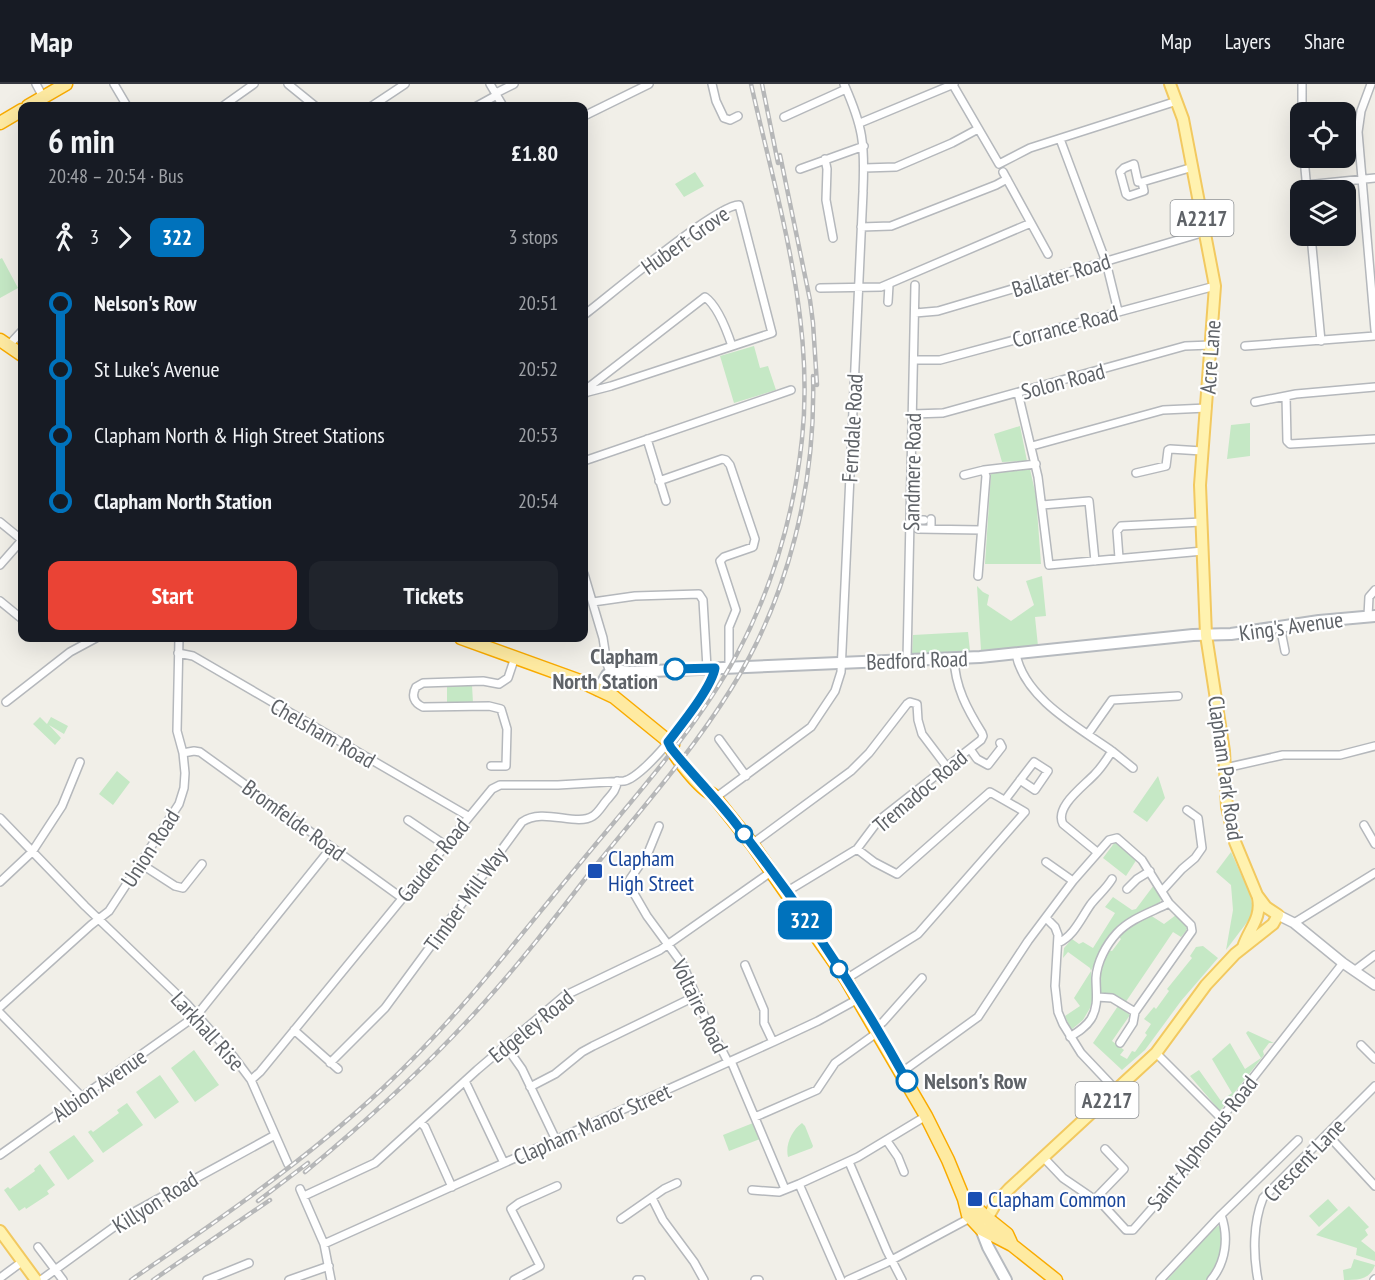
<!DOCTYPE html>
<html lang="en">
<head>
<meta charset="utf-8">
<style>
  body { margin:0; font-family:"PT Sans Narrow",sans-serif; background:#20242c; color:#f1f3f6; height:100vh; display:flex; flex-direction:column; font-size:22px; white-space:nowrap }
  * { box-sizing:border-box; margin:0 }
  p { font-size:20px; color:#9ea1a6 }
  .icon { flex:none; width:33px; height:33px; fill:none; stroke:currentColor; stroke-width:2; stroke-linecap:round; stroke-linejoin:round }
  .map { position:relative; flex:1; overflow:hidden }
  .side { position:absolute; left:18px; top:18px; width:570px; height:540px; display:flex; flex-direction:column; background:#171b24; border-radius:12px; box-shadow:0 6px 24px #0002 }
  .side>* { flex:none }
  .badge { padding:0 12px; border-radius:9px; font-size:21px; line-height:39px }
  .buttons { position:absolute; left:1290px; top:18px; display:grid; gap:12px }
  .buttons a { display:grid; place-items:center; width:66px; height:66px; border-radius:12px; background:#171b24; box-shadow:0 6px 24px #0002; font-size:30px }
  .map>.badge { position:absolute; translate:-50% -50%; box-shadow:0 0 0 3px #fff }
  .legs { display:flex; align-items:center; gap:9px; height:66px; padding:0 30px; font-size:20px }
  .legs p { margin-inline-start:auto }
  .headline { display:flex; align-items:center; justify-content:space-between; height:102px; padding:0 30px }
  h1 { font-size:33px; font-weight:600; line-height:45px }
  .primary-button { display:flex; gap:12px; margin-top:auto; padding:12px 30px }
  .primary-button a { flex:1; height:69px; border-radius:12px; background:#ea4335; color:#fff; font-size:24px; font-weight:600; line-height:69px; text-align:center }
  .primary-button a+a { background:#20242c; color:#f1f3f6 }
  ul { padding:0 30px; list-style:none }
  li { display:flex; align-items:center; gap:21px; height:66px; font-size:22px }
  li i { display:grid; place-items:center; width:9px; height:100%; margin:0 8px; background:currentColor }
  li i::after { content:''; width:15px; height:15px; margin:-8px; border:4px solid; border-radius:50%; background:#171b24 }
  li p { margin-inline-start:auto }
  li:first-child i { background:linear-gradient(#0000 50%,currentColor 0) }
  li:last-child i { background:linear-gradient(currentColor 50%,#0000 0) }
  header { display:flex; align-items:center; gap:36px; box-sizing:border-box; height:84px; padding:0 30px; background:#171b24; border-bottom:2px solid #363941 }
  header strong { font-size:28px }
  nav { display:flex; gap:33px; margin-inline-start:auto; font-size:21px }
  .map>svg:first-child { display:block }
  .green { fill:#c5e8c5 }
  .lines { fill:none; stroke-linecap:round; stroke-linejoin:round }
  .minor-casing { stroke:#b5b8bc; stroke-width:10 }
  .tertiary-casing { stroke:#b5b8bc; stroke-width:12 }
  .secondary-casing { stroke:#b6babf; stroke-width:14 }
  .primary-casing { stroke:#f2c960; stroke-width:14 }
  .trunk-casing { stroke:#f9ab00; stroke-width:15 }
  .minor { stroke:#fff; stroke-width:7 }
  .tertiary { stroke:#fff; stroke-width:9 }
  .secondary { stroke:#fff; stroke-width:10 }
  .primary { stroke:#fff2af; stroke-width:10 }
  .trunk { stroke:#feeaa1; stroke-width:12 }
  .rail-casing { stroke:#b6b7b8; stroke-width:4.5 }
  .rail { stroke:#fff; stroke-width:2; stroke-dasharray:7; stroke-linecap:butt }
  .line-1-casing { stroke:#fff; stroke-width:14 }
  .line-1 { stroke:#0072bc; stroke-width:9 }
  .stop-1-dot { fill:#fff; stroke:#0072bc; stroke-width:3 }
  .transit-dot { fill:#1a4fb4; stroke:#fff; stroke-width:2 }
  .labels { text-anchor:middle; dominant-baseline:central; stroke-width:4.5; stroke-linejoin:round; paint-order:stroke }
  .shield { fill:#fff; stroke:#8f9295; stroke-width:1.5 }
  .shield-label { font-size:21px; font-weight:bold; fill:#5f6368 }
  .street-label { font-size:22px; fill:#5f6368; stroke:#fff }
  .stop-label { font-size:22px; font-weight:bold; fill:#5f6368; stroke:#fff; text-anchor:end }
  .transit-label { font-size:22px; fill:#164399; stroke:#fff; text-anchor:start }
</style>
</head>
<body>
<header>
<strong>Map</strong>
<nav><a>Map</a><a>Layers</a><a>Share</a></nav>
</header>
<div class="map">
<svg width="1375" height="1196" viewBox="0 0 1375 1196">
  <rect width="100%" height="100%" fill="#f1efe8"/>
  <path class="green" d="M695,88L704,102L684,113L675,100Z
    M2,174L18,204L0,214V175Z
    M754,262L760,284L768,282L776,306L734,319L720,272Z
    M1250,339V372L1227,375L1231,341Z
    M1020,342L1027,377L1002,378L994,350Z
    M1030,385L1036,412L1041,480H985L991,389Z
    M1042,492L1046,532L1035,533L1038,562L981,566L977,502L983,508L989,511L987,521L1011,537L1034,521L1026,497Z
    M968,548L970,567L912,570L913,551Z
    M472,601L473,619H447V602Z
    M40,633L47,640L51,633L68,642L64,650L49,641L61,654L55,661L33,640Z
    M117,687L130,698L113,721L99,710Z
    M1158,692L1165,714L1147,738L1133,728Z
    M1115,758L1137,775L1126,792L1103,774Z
    M1231,768L1250,810L1254,829L1226,866L1233,826L1231,801L1216,788Z
    M1154,801L1161,815L1160,818L1122,839L1104,859L1091,887L1093,913L1090,924L1083,936L1071,946L1065,932L1080,922L1074,914L1091,887L1090,884L1068,868L1063,874L1064,864L1072,855L1079,860L1083,858L1093,864L1115,829L1105,823L1113,813L1132,826L1136,825Z
    M1150,831L1164,840L1176,831L1188,840L1186,847L1181,853L1173,848L1125,919L1114,912L1100,910V892L1108,866L1112,867L1121,855L1118,852L1128,843Z
    M1203,862L1218,874L1181,917L1145,966L1122,986L1093,959L1118,922L1130,931L1112,957L1124,966L1120,971L1127,975L1132,967L1135,968L1147,951L1145,949L1151,940L1144,935L1154,923L1156,925L1169,907L1167,905L1192,874L1190,872L1196,863Z
    M1248,947L1274,959H1269L1263,967L1264,971L1220,1027L1190,992L1199,986L1221,1017L1232,1009L1212,975L1230,959L1245,985L1261,974L1246,949Z
    M194,966L219,1001L195,1018L171,984Z
    M160,991L179,1018L155,1035L136,1008Z
    M127,1019L143,1041L103,1069L88,1048L91,1046L93,1048L119,1029L117,1026Z
    M753,1039L760,1055L729,1067L723,1051Z
    M802,1039L805,1042L813,1062L812,1064L788,1073C785,1061 792,1046 802,1039Z
    M74,1051L94,1077L68,1096L49,1068Z
    M40,1080L55,1101L47,1107L49,1110L26,1125L25,1123L19,1127L4,1106L8,1103L10,1105L35,1087L34,1085Z
    M1328,1115L1338,1126L1319,1143L1309,1132Z
    M1349,1122L1369,1143L1365,1146L1368,1151L1361,1157L1375,1168V1177L1356,1171L1357,1164L1316,1151Z
    M1221,1140C1223,1164 1220,1177 1206,1196H1167L1214,1145Z
    M1354,1175L1375,1181C1370,1196 1358,1196 1344,1196L1343,1186L1351,1184Z"/>
  <g class="lines">
    <defs>
      <path id="minor" d="M36,0L43,13
        M114,0L127,22
        M288,0L315,22
        M490,0L503,22
        M712,0L716,17L724,34L730,36L738,32
        M844,0C863,43 865,59 863,106
        M1302,0V28
        M1371,0L1361,27L1358,48L1375,246
        M953,1L999,80L1030,64L1177,17
        M496,9L514,0
        M223,22L254,0
        M372,22L405,0
        M477,22L497,11
        M584,32L649,0
        M784,33L846,5
        M860,39L954,0
        M1060,55L1106,178L1118,227
        M1304,74L1307,106
        M825,75L827,85L826,116L833,154
        M1134,80L1138,98H1142L1144,107L1129,112L1126,110L1120,88L1124,84Z
        M864,84L896,83L952,59L978,45
        M800,85L864,62
        M1003,88L1048,170
        M1142,98L1193,83
        M1306,101L1375,94
        M861,143L891,142L996,101L1007,95
        M1311,152L1321,257
        M820,204L881,203L1031,139
        M888,218L889,201
        M915,229L938,227L1205,148
        M584,231C608,213 717,120 739,121L772,249L611,302L584,309
        M8,262L22,247
        M1245,262L1375,252
        M914,276H940L1215,202
        M586,309L589,303L705,213C718,222 727,247 732,262
        M1018,309L1038,393L1049,481L1203,467
        M1286,312L1287,357L1290,360L1375,355
        M1255,318L1296,310L1375,303
        M913,330L943,329L1185,262L1211,261
        M647,355L666,417
        M1032,362L1163,326L1207,324
        M584,377L791,306
        M984,386L1036,380
        M1136,389L1166,382L1168,366L1170,365L1202,367
        M964,391L984,386L986,392L978,492
        M659,397L722,375L726,376L730,381L755,455L753,463L724,473L720,477L736,526L729,543V583
        M1042,421L1089,417L1095,477
        M911,436H924
        M0,438L22,456
        M918,445L981,446
        M931,445V435
        M1119,474L1117,447L1121,442L1202,438
        M0,481L22,456
        M584,490L603,554L607,580L610,588
        M0,517L22,535
        M593,518L635,512L699,510L703,516L707,584
        M1368,532L1369,513L1375,506
        M1280,542L1285,567
        M178,569L193,572L468,732
        M1016,570C1024,614 1078,643 1112,667C1107,675 1101,684 1095,690C1084,702 1054,723 1063,740L1097,768
        M907,576L915,201
        M6,618L70,568L96,554
        M1088,650L1112,616L1178,612
        M719,655L746,692
        M970,665L977,675L988,681L1002,663L1000,659
        M1112,667L1133,684
        M183,669L194,667L200,668L402,814
        M491,682H506L507,645L501,625L489,622L423,623C414,619 411,612 416,603L423,599L483,597L499,600L508,594L515,573
        M1225,684L1283,671H1340L1375,662
        M715,714L811,643L835,607L841,588L863,108
        M1005,716L1034,678L1048,687L1035,706L1020,696
        M0,734L85,822L187,920L233,972L251,996L288,1080
        M408,736L445,761
        M1364,741L1375,760
        M659,742L648,769L630,795L629,801L647,832L683,881L705,933L728,978
        M752,760L851,687L869,669L907,620L910,618L917,620L918,636L922,650L947,683
        M1046,778L1073,797
        M141,780L175,802L183,804L202,780
        M0,798L32,768L62,722L80,678
        M1127,805L1137,795L1150,787
        M1162,807L1182,785L1195,774L1202,764L1198,734L1187,726
        M786,808L857,765L878,737L981,656L983,652L982,649C967,625 955,603 954,574
        M1046,834L1055,843L1058,851L1055,902L1058,928L1063,940L1081,969L1117,1007
        M1294,839L1375,789
        M1058,859C1074,852 1081,834 1091,820C1098,811 1106,805 1112,795
        M745,881L764,926V939L773,958
        M1354,887L1375,871
        M846,895L918,850L1025,728L990,708L897,790L874,778L857,765
        M0,923L91,841L109,827L179,720L184,704L185,689L183,669L177,647L179,554
        M0,929L82,1013
        M875,944L883,938L922,894
        M294,946L338,985
        M1070,953C1078,948 1086,943 1091,935C1099,922 1096,909 1096,894C1097,878 1106,861 1117,849C1131,834 1152,828 1169,819
        M1120,959L1133,939L1135,928
        M505,961L522,985L556,1056
        M1361,961L1375,975
        M1156,969L1222,1035
        M731,977L785,1105
        M330,979L385,924L522,738C543,723 576,743 593,732C598,729 602,722 606,717C611,711 617,706 617,697
        M902,988L978,933L1028,857L1073,797L1109,756L1117,754L1142,776L1169,819L1191,841L1192,847L1135,928L1112,914L1097,913
        M251,996L260,988L492,705L500,701H558L624,697C647,693 712,607 715,584
        M465,997L504,1079
        M530,1003L555,990L582,968L593,962L696,912
        M755,1033L817,1006L835,979L878,948
        M420,1038L425,1043L452,1103
        M1327,1050L1375,1102
        M887,1057L898,1073L904,1088
        M0,1071L197,931L331,764
        M1044,1074L1063,1094L1104,1122L1126,1146H1133L1198,1072L1217,1045L1227,1027L1343,879
        M849,1078L887,1167L902,1196
        M799,1100L841,1196
        M300,1105L324,1160L331,1196
        M752,1106L779,1108L799,1100L858,1073L926,1032
        M304,1112L375,1079L477,986L564,912L660,866L771,788
        M652,1114L663,1136L694,1178L704,1196
        M1095,1115L1124,1085L1105,1065
        M621,1135L664,1105L677,1099
        M324,1160L773,958L818,937L858,915
        M38,1163L63,1196
        M0,1194L23,1177
        M41,1196L136,1127L275,1051
        M207,1196L249,1179
        M289,1196L329,1182
        M514,1196L540,1182L511,1125L519,1119L557,1102
        M637,1196H641
        M755,1196H759
        M848,1196L886,1179L970,1134
        M1160,1196L1221,1131L1298,1056
        M1211,1196C1226,1178 1229,1153 1221,1131
        M1258,1196C1253,1170 1253,1139 1263,1114L1375,1002
        M1374,1196L1375,1195"/>
      <path id="tertiary" d="M1278,831L1294,839L1343,879L1375,901"/>
      <path id="secondary" d="M598,606L607,591L615,586L629,588L980,573L1193,551L1231,550L1319,537L1375,532
        M606,609L615,593L624,589
        M981,1145L988,1163L1006,1196"/>
      <path id="primary" d="M1243,863C1249,845 1262,834 1258,814
        M984,1140L996,1119L1009,1105L1156,969L1206,901L1235,870L1273,840L1278,831L1266,823L1257,811L1235,758L1227,723L1224,667L1206,551L1200,401L1215,202L1183,35L1170,0
        M0,1147L36,1196"/>
      <path id="trunk" d="M28,22L66,0
        M0,39L22,26
        M0,256L22,271
        M461,554L580,597L614,613L673,661
        M668,658C674,672 699,704 712,710L752,760L846,895L926,1032L948,1076L964,1115L968,1131L981,1145L1012,1161L1056,1196
        M964,1115L973,1121L987,1134L1007,1150L1012,1161"/>
    </defs>
    <use href="#minor" class="minor-casing"/>
    <use href="#tertiary" class="tertiary-casing"/>
    <use href="#secondary" class="secondary-casing"/>
    <use href="#primary" class="primary-casing"/>
    <use href="#trunk" class="trunk-casing"/>
    <use href="#minor" class="minor"/>
    <use href="#tertiary" class="tertiary"/>
    <use href="#secondary" class="secondary"/>
    <use href="#primary" class="primary"/>
    <use href="#trunk" class="trunk"/>
    <defs>
      <path id="rail" d="M762,0L778,79
        M780,71L810,216L813,239L817,301
        M305,1088C368,1036 428,981 483,920C520,879 554,835 588,791C637,730 690,671 731,605C789,512 816,400 813,292
        M258,1117L308,1079
        M131,1196C217,1137 305,1077 382,1005C456,936 517,855 581,778C635,712 695,647 736,572C772,505 794,431 802,355C815,235 777,116 751,0
        M153,1196L270,1116"/>
    </defs>
    <use href="#rail" class="rail-casing"/>
    <use href="#rail" class="rail"/>
  </g>
  <g class="lines">
    <defs>
      <path id="line-1" d="M675,585L715,584C712,603 681,641 668,658L671,664C691,689 713,711 733,736C797,817 857,906 907,997"/>
    </defs>
    <use href="#line-1" class="line-1-casing"/>
    <use href="#line-1" class="line-1"/>
  </g>
  <g class="stop-1-dot">
    <circle cx="675" cy="585" r="10"/>
    <circle cx="744" cy="750" r="8"/>
    <circle cx="839" cy="885" r="8"/>
    <circle cx="907" cy="997" r="10"/>
  </g>
  <g class="transit-dot">
    <rect x="587" y="779" width="16" height="16" rx="3"/>
    <rect x="967" y="1107" width="16" height="16" rx="3"/>
  </g>
  <g class="labels">
    <g class="shield">
      <rect x="1170.5" y="116" width="63" height="36" rx="4.5"/>
      <rect x="1075.5" y="998" width="63" height="36" rx="4.5"/>
    </g>
    <g class="shield-label">
      <text x="1202" y="134">A2217</text>
      <text x="1107" y="1016">A2217</text>
    </g>
    <g class="street-label">
      <text transform="translate(685 156) rotate(-35)">Hubert Grove</text>
      <text transform="translate(1061 191) rotate(-17)">Ballater Road</text>
      <text transform="translate(1065 242) rotate(-15)">Corrance Road</text>
      <text transform="translate(1210 273) rotate(-86)">Acre Lane</text>
      <text transform="translate(1063 297) rotate(-15)">Solon Road</text>
      <text transform="translate(852 344) rotate(-87)">Ferndale Road</text>
      <text transform="translate(912 388) rotate(-89)">Sandmere Road</text>
      <text transform="translate(1291 542) rotate(-8)">King's Avenue</text>
      <text transform="translate(917 576) rotate(-2)">Bedford Road</text>
      <text transform="translate(323 649) rotate(30)">Chelsham Road</text>
      <text transform="translate(1226 684) rotate(82)">Clapham Park Road</text>
      <text transform="translate(920 707) rotate(-40)">Tremadoc Road</text>
      <text transform="translate(294 736) rotate(36)">Bromfelde Road</text>
      <text transform="translate(150 764) rotate(-57)">Union Road</text>
      <text transform="translate(433 776) rotate(-51)">Gauden Road</text>
      <text transform="translate(465 815) rotate(-54)">Timber Mill Way</text>
      <text transform="translate(700 922) rotate(64)">Voltaire Road</text>
      <text transform="translate(531 942) rotate(-39)">Edgeley Road</text>
      <text transform="translate(208 947) rotate(48)">Larkhall Rise</text>
      <text transform="translate(99 1001) rotate(-35)">Albion Avenue</text>
      <text transform="translate(592 1040) rotate(-24)">Clapham Manor Street</text>
      <text transform="translate(1202 1059) rotate(-52)">Saint Alphonsus Road</text>
      <text transform="translate(1304 1076) rotate(-46)">Crescent Lane</text>
      <text transform="translate(155 1118) rotate(-32)">Killyon Road</text>
    </g>
    <g class="stop-label">
      <text x="658" y="572">Clapham<tspan x="658" dy="25">North Station</tspan></text>
      <text x="924" y="997" text-anchor="start">Nelson's Row</text>
    </g>
    <g class="transit-label">
      <text x="608" y="774">Clapham<tspan x="608" dy="25">High Street</tspan></text>
      <text x="988" y="1115">Clapham Common</text>
    </g>
  </g>
</svg>
<div class="buttons">
<a><svg class="icon" aria-label="locate" viewBox="0 0 24 24"><circle cx="12" cy="12" r="6"/><path d="M12 2v4M12 18v4M2 12h4M18 12h4"/></svg></a>
<a><svg class="icon" aria-label="layers" viewBox="0 0 24 24"><path d="M12 4l9 5-9 5-9-5zM3 14l9 5 9-5"/></svg></a>
</div>
<b class="badge" style="left:805px;top:836px;background:#0072bc;color:#fff">322</b>
<section class="side">
<div class="headline"><div><h1>6 min</h1><p>20:48 – 20:54 · Bus</p></div><b>£1.80</b></div>
<div class="legs"><svg class="icon" aria-label="walk" viewBox="0 0 24 24"><circle cx="13" cy="4" r="2"/><path d="M13 8l-2 6 4 7M11 14l-3 7M7 12l3-4h3l4 4"/></svg>3<svg class="icon" aria-label="forward" viewBox="0 0 24 24"><path d="M9 5l7 7-7 7"/></svg><b class="badge" style="background:#0072bc;color:#fff">322</b><p>3 stops</p></div>
<ul>
<li><i style="color:#0072bc"></i><b>Nelson's Row</b><p>20:51</p></li>
<li><i style="color:#0072bc"></i><span>St Luke's Avenue</span><p>20:52</p></li>
<li><i style="color:#0072bc"></i><span>Clapham North &amp; High Street Stations</span><p>20:53</p></li>
<li><i style="color:#0072bc"></i><b>Clapham North Station</b><p>20:54</p></li>
</ul>
<div class="primary-button"><a>Start</a><a>Tickets</a></div>
</section>
</div>
</body>
</html>
